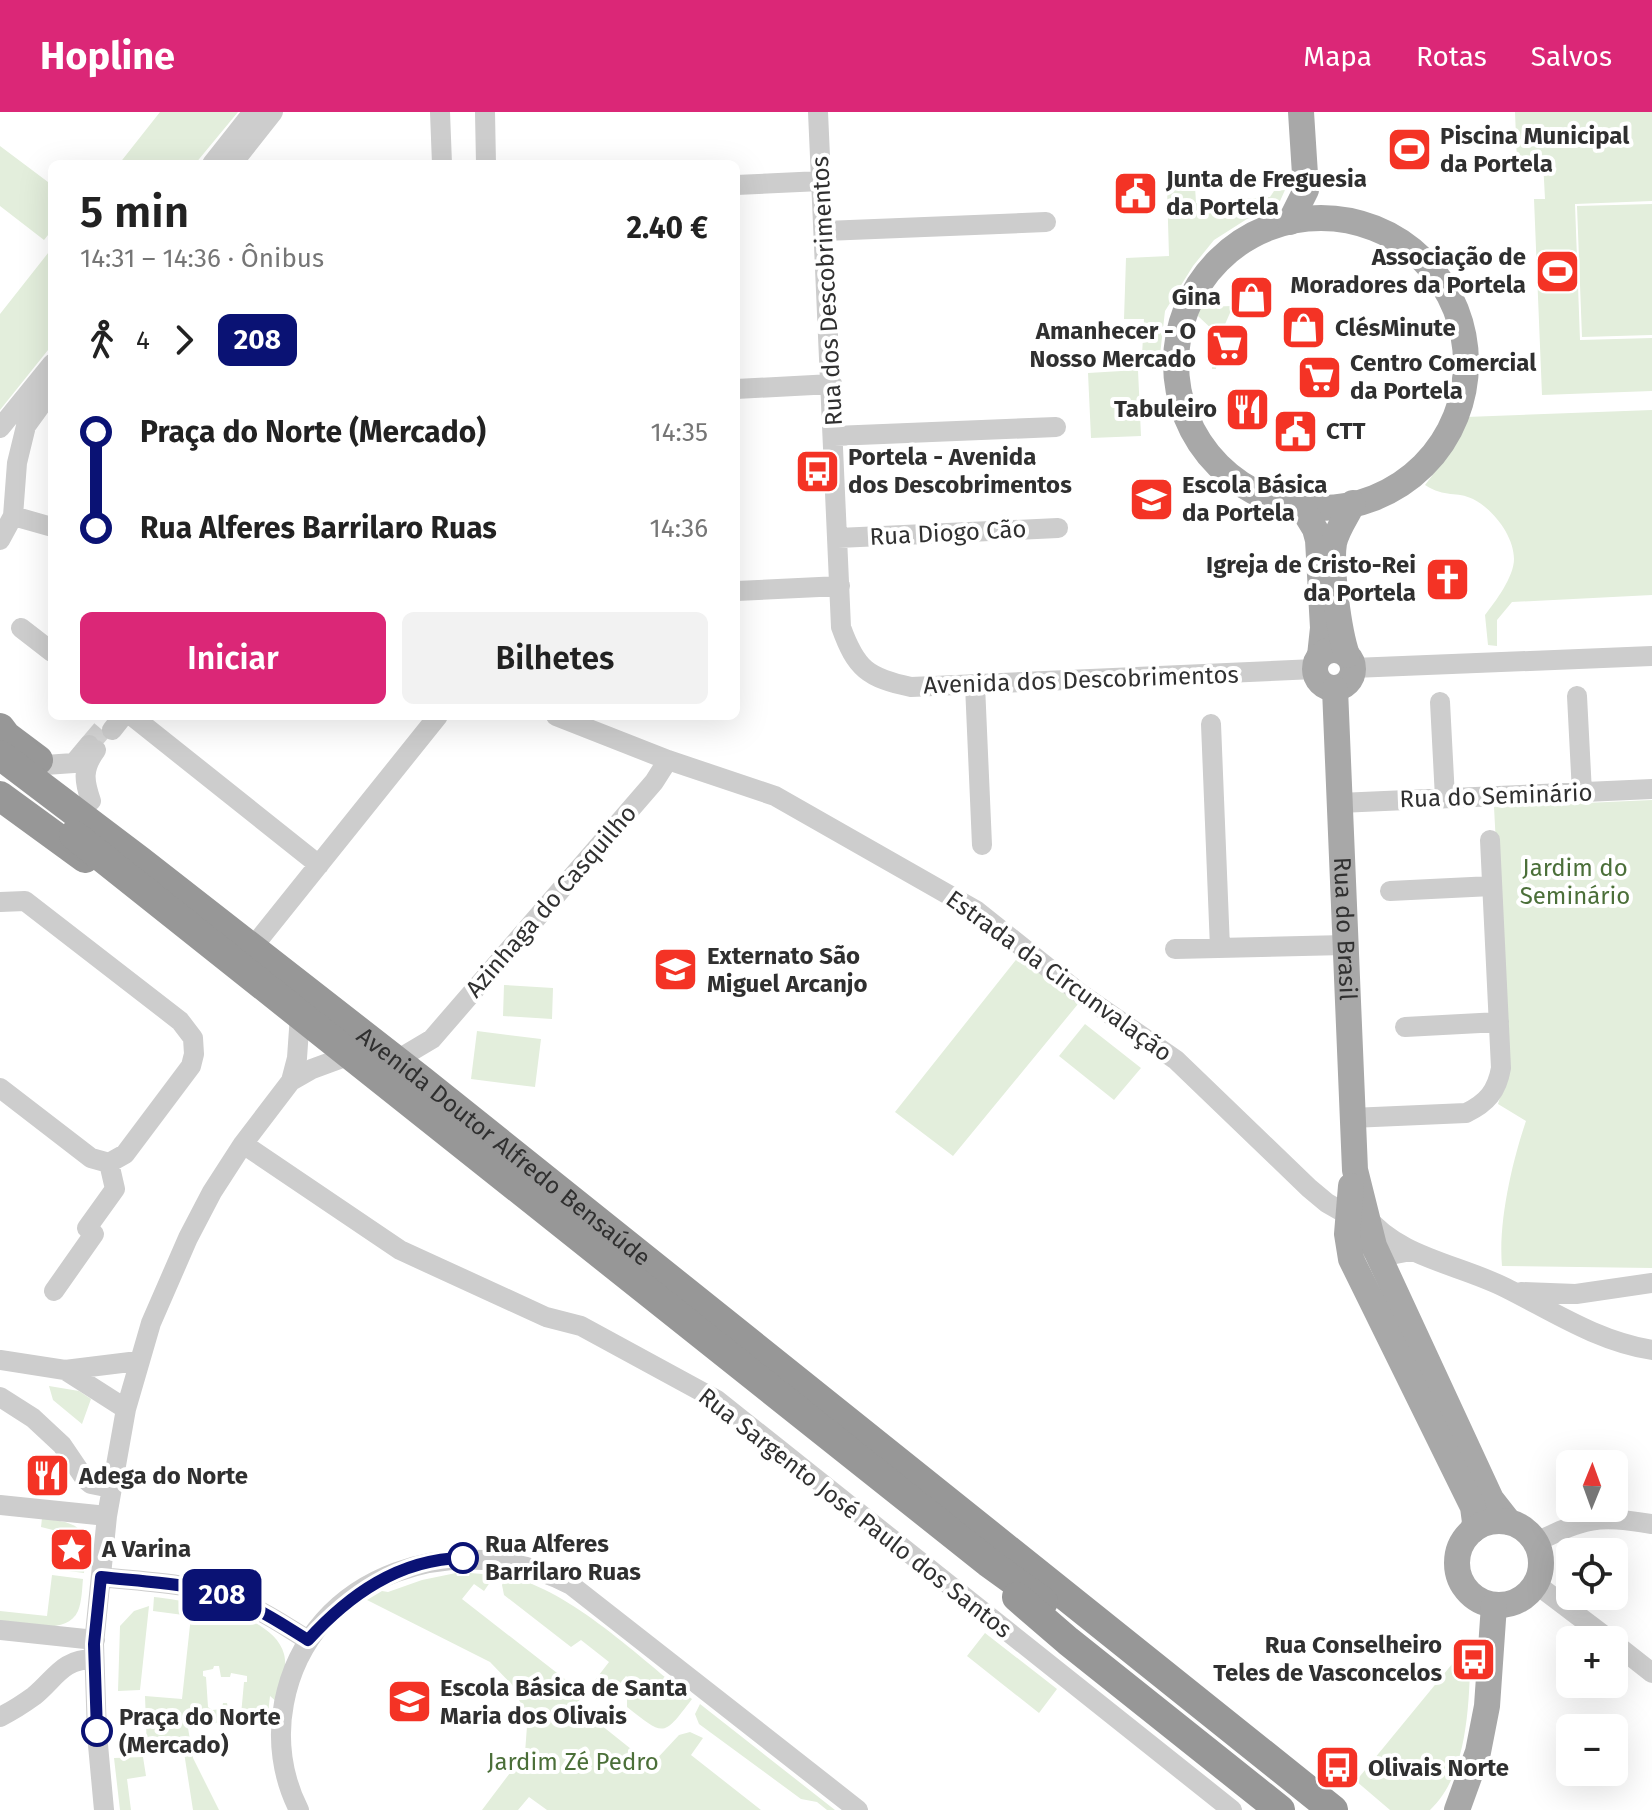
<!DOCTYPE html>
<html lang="pt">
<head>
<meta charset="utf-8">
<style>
  body { margin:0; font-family:"Fira Sans",sans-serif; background:#f2f2f2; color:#222; height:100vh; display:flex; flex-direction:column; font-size:30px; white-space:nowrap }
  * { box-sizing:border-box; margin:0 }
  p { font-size:26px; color:#767676 }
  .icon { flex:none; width:44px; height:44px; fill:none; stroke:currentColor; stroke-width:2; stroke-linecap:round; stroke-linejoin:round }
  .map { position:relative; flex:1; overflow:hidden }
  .panel { position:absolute; left:48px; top:48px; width:692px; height:560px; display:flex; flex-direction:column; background:#fff; border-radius:12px; box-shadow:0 8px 32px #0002 }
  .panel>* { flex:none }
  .badge { padding:0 16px; border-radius:12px; font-size:28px; line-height:52px }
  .needle { width:52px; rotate:1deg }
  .tools { position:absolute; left:1556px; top:1338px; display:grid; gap:16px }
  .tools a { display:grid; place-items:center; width:72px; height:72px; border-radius:12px; background:#fff; box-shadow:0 8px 32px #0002; font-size:40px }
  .map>.badge { position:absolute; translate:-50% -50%; box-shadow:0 0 0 4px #fff }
  .legs { display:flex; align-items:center; gap:12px; height:88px; padding:0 32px; font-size:26px }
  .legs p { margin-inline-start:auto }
  .headline { display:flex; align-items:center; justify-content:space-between; height:136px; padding:0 32px }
  h1 { font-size:44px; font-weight:600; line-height:60px }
  .cta { display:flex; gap:16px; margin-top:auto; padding:16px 32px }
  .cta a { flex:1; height:92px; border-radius:12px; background:#db2777; color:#fff; font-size:32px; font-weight:600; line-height:92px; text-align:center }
  .cta a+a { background:#f2f2f2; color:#222 }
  ul { padding:0 32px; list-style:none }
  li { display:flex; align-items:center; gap:28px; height:96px; font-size:30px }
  li i { display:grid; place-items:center; width:12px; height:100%; margin:0 10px; background:currentColor }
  li i::after { content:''; width:20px; height:20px; margin:-10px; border:6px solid; border-radius:50%; background:#fff }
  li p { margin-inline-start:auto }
  li:first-child i { background:linear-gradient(#0000 50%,currentColor 0) }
  li:last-child i { background:linear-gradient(currentColor 50%,#0000 0) }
  header { display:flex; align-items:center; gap:48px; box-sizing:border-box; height:112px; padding:0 40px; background:#db2777; color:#fff }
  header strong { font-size:38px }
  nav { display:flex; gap:44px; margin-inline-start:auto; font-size:28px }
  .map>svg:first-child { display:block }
  .green { fill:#e3eedc; fill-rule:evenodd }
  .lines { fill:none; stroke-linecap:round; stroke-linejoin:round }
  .minor-tunnel { stroke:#d6d6d6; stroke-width:20; stroke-dasharray:20 10; stroke-linecap:butt }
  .minor { stroke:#cdcdcd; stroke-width:20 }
  .major { stroke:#a8a8a8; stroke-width:26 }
  .highway { stroke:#979797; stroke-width:30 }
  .line-1-casing { stroke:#fff; stroke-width:18 }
  .line-1 { stroke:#0a1274; stroke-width:12 }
  .stop-1-dot { fill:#fff; stroke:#0a1274; stroke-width:4 }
  .labels { text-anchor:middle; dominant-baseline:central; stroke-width:8; stroke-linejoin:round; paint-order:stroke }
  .poi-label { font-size:24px; font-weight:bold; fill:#303030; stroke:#fff; text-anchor:start }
  .street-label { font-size:24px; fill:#303030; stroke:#fff }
  .park-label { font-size:24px; fill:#4b6f39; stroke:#fff }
  .stop-label { font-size:24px; font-weight:bold; fill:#303030; stroke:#fff; text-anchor:start }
</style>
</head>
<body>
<header>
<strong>Hopline</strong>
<nav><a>Mapa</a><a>Rotas</a><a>Salvos</a></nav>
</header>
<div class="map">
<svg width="1652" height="1698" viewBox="0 0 1652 1698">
  <rect width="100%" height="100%" fill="#fff"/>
  <path class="green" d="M160,0H238L195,52H119Z
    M1515,0H1652V89L1575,92L1580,228L1652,226V279L1542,283L1534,87H1545L1543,49L1517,50Z
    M0,34L52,73V118L44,128L0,94Z
    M1195,74L1196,91L1270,85L1274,79L1285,78L1276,98L1247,107L1214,128L1193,154L1165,199L1160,243H1142L1144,207H1124L1126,146L1169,144L1167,76Z
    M1652,92V223L1582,225L1577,94Z
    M52,136V233L0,298V202Z
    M1233,194L1219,226L1216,257H1212L1216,221L1198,204L1196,198L1200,195Z
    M1138,258L1141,324L1091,326L1088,261Z
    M1652,298V483L1512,490L1497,508V534L1488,533L1485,503C1495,490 1514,465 1514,447C1514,424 1493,397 1473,387C1457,379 1445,386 1425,373L1456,332L1466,305Z
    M1652,688V1156L1502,1154C1498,1111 1512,1050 1526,1009L1498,992L1508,959L1494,695Z
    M1019,844L1078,892L953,1044L895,1000Z
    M504,873L553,876L552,907L503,904Z
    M1085,912L1141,956L1114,988L1059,944Z
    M477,919L541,927L535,975L471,967Z
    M49,1274L79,1279L91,1287L82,1312L53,1288Z
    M42,1406C86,1412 88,1417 84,1461L53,1457L57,1419L41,1415Z
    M456,1461L457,1464H469L470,1461L495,1463L484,1479L474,1472L462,1487L584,1582L576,1593L651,1653L679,1623L690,1620L703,1626L691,1643L761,1698H547L529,1685L518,1698H482L525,1641L527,1614L524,1599L513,1574L490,1550L367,1488L382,1479L388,1480L422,1468Z
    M52,1463L83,1467C82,1477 82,1489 78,1499C66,1525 23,1511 0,1509V1499L47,1504Z
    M506,1464C570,1477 640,1546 692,1587C663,1625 665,1625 627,1595V1583L635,1572L626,1564C613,1580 612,1586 592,1572L609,1550L581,1528L571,1535L504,1483L502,1473Z
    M154,1485C189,1489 273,1501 284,1542C288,1557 281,1576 278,1591L270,1584L268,1602L188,1616L193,1646L219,1698H193L183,1634L147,1639L145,1584L182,1587L191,1504L153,1499ZM214,1554H219L221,1565H230L231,1561L247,1564V1570H244L241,1603H229L227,1591H223L222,1597L212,1598L208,1595L206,1565L203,1564V1559L213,1557Z
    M149,1494L140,1578L118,1579L120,1514L134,1499Z
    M985,1521L1057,1577L1039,1601L967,1544Z
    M1471,1529C1469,1580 1471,1660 1430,1698H1390L1356,1669Z
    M700,1592L835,1698H827L817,1690L801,1687L699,1612L695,1602Z
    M143,1645L146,1664L127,1667L131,1698H120L114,1646Z"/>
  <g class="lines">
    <path class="minor-tunnel" d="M89,633L106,613"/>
    <path class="minor" d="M440,0L442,52
      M485,0L486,52
      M818,0L841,515C856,557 868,566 911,575L1315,557
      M212,52L253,0
      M232,52L273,0
      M736,73L821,69
      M825,119L1046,110
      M736,277L832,272
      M0,316L52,252
      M834,324L1056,315
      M13,404L52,415
      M838,426L1058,416
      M0,428L13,404L17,351L26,314L52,278
      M736,479L840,474
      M21,516L52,540
      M1353,556L1652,544
      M975,573L982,733
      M1577,584L1582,681
      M1440,590L1445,686
      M132,604L319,753
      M556,604L668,648L775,684L977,799L1081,882L1176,948L1309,1076L1327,1091L1348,1103L1358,1127L1380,1145L1411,1139
      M1211,612L1220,836
      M112,618L123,604
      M45,653L74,651L89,633
      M91,689C84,669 82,657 96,638
      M1339,691L1652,677
      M1390,779L1492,774
      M0,790L25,789L180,909L193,926L194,942L191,954L125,1042L109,1051L91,1046L0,976
      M252,836L438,604
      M1175,837L1345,833
      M1405,915L1499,910
      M395,949L432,927L654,670L668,648
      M291,969L312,957L350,943
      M1351,1006L1466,1001C1487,991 1497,979 1501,956L1490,728
      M243,1032L400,1138L546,1205L581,1214L717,1288L1232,1698
      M1365,1103C1399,1146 1459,1152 1506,1176C1554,1200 1597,1229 1652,1238
      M54,1179L94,1122L87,1116L115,1077L109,1051
      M1521,1180L1576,1182L1652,1171
      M0,1248L65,1258L138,1249
      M65,1258L126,1297
      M0,1285L33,1306L62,1333L85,1367L91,1372L111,1376
      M0,1393L107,1404
      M1536,1430C1587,1406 1595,1403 1652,1412
      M101,1465C146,1470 194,1471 237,1488C262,1498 285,1514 308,1528
      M1536,1472L1610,1528
      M0,1518L95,1528
      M1614,1531L1652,1561
      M0,1605C12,1599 23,1592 34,1584C56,1566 62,1547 94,1547
      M104,1698L97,1622L94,1532L107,1404L126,1297L151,1211L188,1126L212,1080L243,1032L291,969L297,946L300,903
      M299,1698C282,1665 277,1627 284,1591C309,1459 461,1414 571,1473L858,1698"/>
    <g class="major">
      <circle cx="1321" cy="251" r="145"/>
      <path d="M1290,110L1306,78L1301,0"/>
      <path d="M1301,394L1315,417L1318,428L1323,516L1320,544"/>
      <circle cx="1334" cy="557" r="19"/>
      <path d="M1347,543C1339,520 1330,455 1334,431C1337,417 1347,404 1353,391"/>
      <path id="s1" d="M1335,577L1355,1058L1374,1134L1491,1387L1509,1410"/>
      <path d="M1351,1074L1347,1122L1351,1147L1473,1395L1475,1410L1473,1418"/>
      <circle cx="1499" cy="1451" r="42"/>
      <path d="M1457,1698L1478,1640L1487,1594L1494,1493"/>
    </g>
    <g class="highway">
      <path d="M0,616L6,624L38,648"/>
      <path id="s2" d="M0,643L140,749L421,968L1333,1698"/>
      <path d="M0,684L85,746"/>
      <path d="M74,723L988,1450L1043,1490"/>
      <path d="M1017,1485L1068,1529L1280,1698"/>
    </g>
  </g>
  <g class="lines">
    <defs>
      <path id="line-1" d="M97,1619L94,1532L101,1465C146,1470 194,1471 237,1488C262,1498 285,1514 308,1528C349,1483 399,1447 463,1446"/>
    </defs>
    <use href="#line-1" class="line-1-casing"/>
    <use href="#line-1" class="line-1"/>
  </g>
  <defs>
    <symbol id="stadium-square" viewBox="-11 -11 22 22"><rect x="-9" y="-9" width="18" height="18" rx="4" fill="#f43325" stroke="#fff"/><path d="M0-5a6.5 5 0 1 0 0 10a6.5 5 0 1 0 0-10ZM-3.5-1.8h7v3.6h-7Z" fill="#fff"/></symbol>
    <symbol id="civic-square" viewBox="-11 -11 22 22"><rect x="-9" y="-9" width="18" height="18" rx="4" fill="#f43325" stroke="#fff"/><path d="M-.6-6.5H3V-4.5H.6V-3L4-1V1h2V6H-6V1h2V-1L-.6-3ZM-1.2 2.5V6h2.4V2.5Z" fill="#fff"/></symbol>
    <symbol id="shop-square" viewBox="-11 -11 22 22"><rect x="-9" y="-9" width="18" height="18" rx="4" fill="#f43325" stroke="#fff"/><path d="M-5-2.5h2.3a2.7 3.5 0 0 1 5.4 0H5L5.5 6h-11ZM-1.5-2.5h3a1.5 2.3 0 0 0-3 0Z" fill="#fff"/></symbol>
    <symbol id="supermarket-square" viewBox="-11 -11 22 22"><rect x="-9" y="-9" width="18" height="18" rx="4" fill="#f43325" stroke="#fff"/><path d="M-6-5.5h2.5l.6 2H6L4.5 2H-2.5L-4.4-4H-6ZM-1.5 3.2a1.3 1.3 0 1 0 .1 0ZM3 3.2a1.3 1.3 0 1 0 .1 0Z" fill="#fff"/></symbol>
    <symbol id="restaurant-square" viewBox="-11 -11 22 22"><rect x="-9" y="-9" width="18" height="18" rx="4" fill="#f43325" stroke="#fff"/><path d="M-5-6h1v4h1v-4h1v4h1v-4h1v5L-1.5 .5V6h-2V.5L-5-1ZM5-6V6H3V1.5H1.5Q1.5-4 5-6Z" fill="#fff"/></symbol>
    <symbol id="bus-square" viewBox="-11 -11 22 22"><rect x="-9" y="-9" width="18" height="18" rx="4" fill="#f43325" stroke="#fff"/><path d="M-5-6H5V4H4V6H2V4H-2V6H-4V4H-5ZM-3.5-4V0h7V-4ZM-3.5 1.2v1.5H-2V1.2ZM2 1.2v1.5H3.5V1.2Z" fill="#fff"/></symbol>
    <symbol id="school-square" viewBox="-11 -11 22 22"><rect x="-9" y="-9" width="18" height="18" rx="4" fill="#f43325" stroke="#fff"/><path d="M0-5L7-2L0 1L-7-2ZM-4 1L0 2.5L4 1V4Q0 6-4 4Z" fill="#fff"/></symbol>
    <symbol id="church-square" viewBox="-11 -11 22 22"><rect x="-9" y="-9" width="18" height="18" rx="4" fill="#f43325" stroke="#fff"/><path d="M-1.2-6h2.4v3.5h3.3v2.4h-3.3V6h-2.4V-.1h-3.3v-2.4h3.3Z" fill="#fff"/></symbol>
    <symbol id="sight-square" viewBox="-11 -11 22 22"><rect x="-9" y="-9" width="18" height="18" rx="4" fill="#f43325" stroke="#fff"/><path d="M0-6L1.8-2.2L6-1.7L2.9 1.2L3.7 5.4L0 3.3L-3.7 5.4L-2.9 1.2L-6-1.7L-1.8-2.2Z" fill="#fff"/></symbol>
  </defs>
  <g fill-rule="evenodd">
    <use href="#stadium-square" x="1384" y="12" width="51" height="51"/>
    <use href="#civic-square" x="1110" y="56" width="51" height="51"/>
    <use href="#stadium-square" x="1532" y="134" width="51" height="51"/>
    <use href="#shop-square" x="1226" y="160" width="51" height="51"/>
    <use href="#shop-square" x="1278" y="190" width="51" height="51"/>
    <use href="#supermarket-square" x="1202" y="208" width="51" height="51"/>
    <use href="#supermarket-square" x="1294" y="240" width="51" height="51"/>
    <use href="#restaurant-square" x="1222" y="272" width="51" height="51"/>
    <use href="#civic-square" x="1270" y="294" width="51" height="51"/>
    <use href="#bus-square" x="792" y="334" width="51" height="51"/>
    <use href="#school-square" x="1126" y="362" width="51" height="51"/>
    <use href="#church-square" x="1422" y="442" width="51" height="51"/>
    <use href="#school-square" x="650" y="832" width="51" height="51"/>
    <use href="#restaurant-square" x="22" y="1338" width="51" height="51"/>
    <use href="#sight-square" x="46" y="1412" width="51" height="51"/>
    <use href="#bus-square" x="1448" y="1522" width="51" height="51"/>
    <use href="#school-square" x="384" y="1564" width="51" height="51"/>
    <use href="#bus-square" x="1312" y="1630" width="51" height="51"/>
  </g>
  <g class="stop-1-dot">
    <circle cx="463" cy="1446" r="14"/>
    <circle cx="97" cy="1619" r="14"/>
  </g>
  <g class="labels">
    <g class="poi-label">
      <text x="1440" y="24">Piscina Municipal<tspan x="1440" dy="28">da Portela</tspan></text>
      <text x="1166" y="67">Junta de Freguesia<tspan x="1166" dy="28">da Portela</tspan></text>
      <text x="1526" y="145" text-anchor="end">Associação de<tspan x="1526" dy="28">Moradores da Portela</tspan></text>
      <text x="1221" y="185" text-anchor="end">Gina</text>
      <text x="1335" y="216">ClésMinute</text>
      <text x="1196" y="219" text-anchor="end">Amanhecer - O<tspan x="1196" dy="28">Nosso Mercado</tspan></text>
      <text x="1350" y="251">Centro Comercial<tspan x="1350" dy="28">da Portela</tspan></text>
      <text x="1217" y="297" text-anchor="end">Tabuleiro</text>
      <text x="1326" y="319">CTT</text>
      <text x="848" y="345">Portela - Avenida<tspan x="848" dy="28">dos Descobrimentos</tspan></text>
      <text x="1182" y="373">Escola Básica<tspan x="1182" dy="28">da Portela</tspan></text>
      <text x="1416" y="453" text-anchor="end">Igreja de Cristo-Rei<tspan x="1416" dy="28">da Portela</tspan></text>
      <text x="707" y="844">Externato São<tspan x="707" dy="28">Miguel Arcanjo</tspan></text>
      <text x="79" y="1364">Adega do Norte</text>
      <text x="102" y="1437">A Varina</text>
      <text x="1442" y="1533" text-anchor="end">Rua Conselheiro<tspan x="1442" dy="28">Teles de Vasconcelos</tspan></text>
      <text x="440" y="1576">Escola Básica de Santa<tspan x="440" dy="28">Maria dos Olivais</tspan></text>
      <text x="1368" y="1656">Olivais Norte</text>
    </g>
    <g class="street-label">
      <text transform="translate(827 179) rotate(-93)">Rua dos Descobrimentos</text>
      <text transform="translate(948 421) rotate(-3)">Rua Diogo Cão</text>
      <text transform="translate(1081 568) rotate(-2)">Avenida dos Descobrimentos</text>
      <text transform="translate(1496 684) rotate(-2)">Rua do Seminário</text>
      <text transform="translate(551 789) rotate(-49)">Azinhaga do Casquilho</text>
      <text stroke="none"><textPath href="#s1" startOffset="240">Rua do Brasil</textPath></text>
      <text transform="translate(1059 864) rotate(36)">Estrada da Circunvalação</text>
      <text stroke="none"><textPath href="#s2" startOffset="638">Avenida Doutor Alfredo Bensaúde</textPath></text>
      <text transform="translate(855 1401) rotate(38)">Rua Sargento José Paulo dos Santos</text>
    </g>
    <g class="park-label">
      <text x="1575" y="756">Jardim do<tspan x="1575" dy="28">Seminário</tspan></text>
      <text x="573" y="1650">Jardim Zé Pedro</text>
    </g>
    <g class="stop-label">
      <text x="485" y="1432">Rua Alferes<tspan x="485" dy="28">Barrilaro Ruas</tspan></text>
      <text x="119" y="1605">Praça do Norte<tspan x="119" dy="28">(Mercado)</tspan></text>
    </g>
  </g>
</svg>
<div class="tools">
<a><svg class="needle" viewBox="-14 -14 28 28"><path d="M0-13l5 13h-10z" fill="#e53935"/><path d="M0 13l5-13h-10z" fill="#767676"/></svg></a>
<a><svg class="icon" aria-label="locate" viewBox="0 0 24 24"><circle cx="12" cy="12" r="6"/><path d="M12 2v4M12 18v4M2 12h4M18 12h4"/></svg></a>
<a>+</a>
<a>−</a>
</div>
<b class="badge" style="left:222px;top:1483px;background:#0a1274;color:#fff">208</b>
<section class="panel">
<div class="headline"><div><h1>5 min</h1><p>14:31 – 14:36 · Ônibus</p></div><b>2.40 €</b></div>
<div class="legs"><svg class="icon" aria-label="walk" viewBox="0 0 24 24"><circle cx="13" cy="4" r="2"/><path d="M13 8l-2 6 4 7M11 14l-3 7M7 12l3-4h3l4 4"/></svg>4<svg class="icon" aria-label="forward" viewBox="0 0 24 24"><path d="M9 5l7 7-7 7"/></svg><b class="badge" style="background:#0a1274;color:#fff">208</b></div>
<ul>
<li><i style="color:#0a1274"></i><b>Praça do Norte (Mercado)</b><p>14:35</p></li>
<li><i style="color:#0a1274"></i><b>Rua Alferes Barrilaro Ruas</b><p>14:36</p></li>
</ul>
<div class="cta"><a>Iniciar</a><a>Bilhetes</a></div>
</section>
</div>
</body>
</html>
